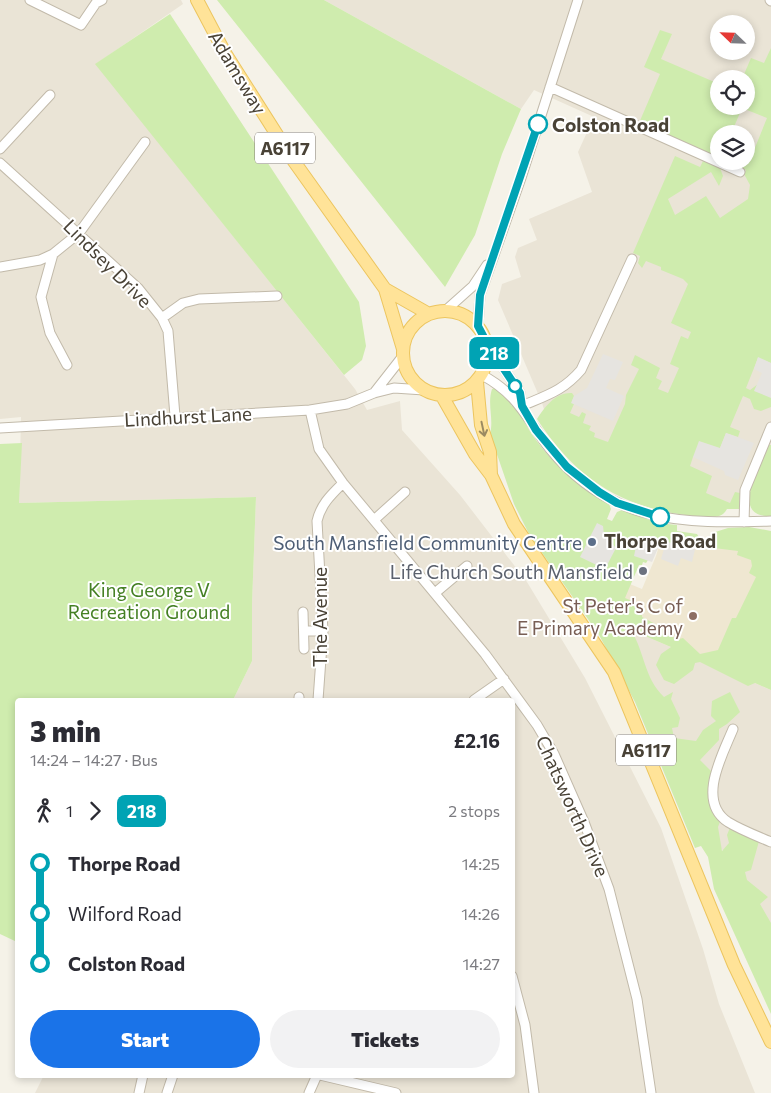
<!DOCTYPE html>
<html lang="en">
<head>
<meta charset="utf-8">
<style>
  body { margin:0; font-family:Commissioner,sans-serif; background:#f2f2f3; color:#2b2b33; height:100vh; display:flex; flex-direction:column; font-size:19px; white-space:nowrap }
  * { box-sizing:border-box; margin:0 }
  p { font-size:16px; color:#7c7c81 }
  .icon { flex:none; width:28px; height:28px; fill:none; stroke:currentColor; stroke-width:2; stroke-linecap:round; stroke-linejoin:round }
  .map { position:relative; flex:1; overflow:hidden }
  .panel { position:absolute; left:15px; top:698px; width:500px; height:380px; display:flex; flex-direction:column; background:#fff; border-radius:5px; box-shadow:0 2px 8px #0003 }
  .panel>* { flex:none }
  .badge { padding:0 10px; border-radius:8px; font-size:18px; line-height:32px }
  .needle { width:32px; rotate:293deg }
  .fabs { position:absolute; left:710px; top:15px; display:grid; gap:10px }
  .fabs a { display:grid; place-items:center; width:45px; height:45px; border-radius:50%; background:#fff; box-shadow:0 2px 8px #0003; font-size:25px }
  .map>.badge { position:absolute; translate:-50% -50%; box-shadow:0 0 0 2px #fff }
  .legs { display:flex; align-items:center; gap:8px; height:55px; padding:0 15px; font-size:16px }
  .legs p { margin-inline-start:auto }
  .overview { display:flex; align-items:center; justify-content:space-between; height:85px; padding:0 15px }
  h1 { font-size:28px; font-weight:800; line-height:38px }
  .primary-button { display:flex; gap:10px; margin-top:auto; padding:10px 15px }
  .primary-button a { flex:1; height:58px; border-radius:30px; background:#1a73e8; color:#fff; font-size:20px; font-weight:800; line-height:58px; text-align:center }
  .primary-button a+a { background:#f2f2f3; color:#2b2b33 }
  ul { padding:0 15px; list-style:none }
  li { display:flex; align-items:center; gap:18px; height:50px; font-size:19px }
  li i { display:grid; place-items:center; width:8px; height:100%; margin:0 6px; background:currentColor }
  li i::after { content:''; width:12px; height:12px; margin:-6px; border:4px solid; border-radius:50%; background:#fff }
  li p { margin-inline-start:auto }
  li:first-child i { background:linear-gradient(#0000 50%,currentColor 0) }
  li:last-child i { background:linear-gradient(currentColor 50%,#0000 0) }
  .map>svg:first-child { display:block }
  .residential { fill:#eae4d6; fill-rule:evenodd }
  .education { fill:#efe7d1 }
  .green { fill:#cfecae }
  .parking { fill:#e6e4e0 }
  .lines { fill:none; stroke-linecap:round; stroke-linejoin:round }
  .street-casing { stroke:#c2baaa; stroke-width:11 }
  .primary-casing { stroke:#ecc55f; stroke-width:14 }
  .street { stroke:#fff; stroke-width:9 }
  .primary { stroke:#ffe398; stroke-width:12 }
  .oneway { stroke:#9b8a62 }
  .line-1-casing { stroke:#fff; stroke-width:11 }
  .line-1 { stroke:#00a3b4; stroke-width:8 }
  .stop-1-dot { fill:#fff; stroke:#00a3b4; stroke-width:2.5 }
  .service-dot { fill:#5c6f8a; stroke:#fff; stroke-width:2 }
  .worship-dot { fill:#6b7280; stroke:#fff; stroke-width:2 }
  .education-dot { fill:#8d6e63; stroke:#fff; stroke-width:2 }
  .labels { text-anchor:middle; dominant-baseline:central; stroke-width:4; stroke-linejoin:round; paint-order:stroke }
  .shield { fill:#fff; stroke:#807b72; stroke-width:1 }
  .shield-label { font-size:18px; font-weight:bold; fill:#494236 }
  .street-label { font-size:19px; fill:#494236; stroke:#fff }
  .stop-label { font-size:19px; font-weight:bold; fill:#494236; stroke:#fff; text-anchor:start }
  .service-label { font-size:19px; fill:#4e5e75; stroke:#fff; text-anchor:end }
  .worship-label { font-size:19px; fill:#5b616d; stroke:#fff; text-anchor:end }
  .park-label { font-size:19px; fill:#458024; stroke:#fff }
  .education-label { font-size:19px; fill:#785e54; stroke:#fff; text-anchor:end }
</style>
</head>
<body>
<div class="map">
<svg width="771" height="1093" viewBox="0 0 771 1093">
  <rect width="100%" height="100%" fill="#f5f2e8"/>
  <path class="residential" d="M0,0H181L183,4L96,64L355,389L367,410L400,401L402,430L460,495L527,582L585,678L661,828L703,949L719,1004L755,1093H35L44,1075H512V700H233L252,661V604L256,497L19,503L21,417L0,419Z
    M324,0H771V505L694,506L548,422L542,403L498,300L502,284L521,277L515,257L518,248L537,240L529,219L592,192L578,152L594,117L534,90L521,109ZM719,24H746V51H719ZM719,79H746V106H719ZM719,134H746V161H719Z
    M622,626L771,690V994L732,902L747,861L707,843Z"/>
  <path class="education" d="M662,536L745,546L771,545V690L622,626L620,580L642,589L656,556Z"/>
  <path class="green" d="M217,0H324L521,109L502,154L475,235L445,287Z
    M170,14L359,302L366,346L362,360L344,375L95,64Z
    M660,30L672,34L661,59L719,84V106H746V79H742L751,58L764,63L771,48V363L758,358L746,388L750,390L762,381H771V407L761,411L754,409L750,399L743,396L730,427L740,431L738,437L726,433L720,448L693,457L690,466L712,476L706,493L730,503L735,492L740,493L739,509H727C721,521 704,517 693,516C622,508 577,480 537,419C545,407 555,392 572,393L574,396L572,402L574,404L570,413L579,417L582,412L586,414L583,423L591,426L589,430L595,433L594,437L608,442L625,404L626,395L639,369L631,365L635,355L660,368L656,378L662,381L658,389L668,393L679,368L670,364L681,336L688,339L691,332L671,323L688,284L683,279L661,270V267L646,261L642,268L638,263L640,256L633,253L675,156L700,167L703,161L720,168L723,176L719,186L711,172L668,199L675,215L706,196L720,218L748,199L750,185L744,174L746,170L740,167L738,162L746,161V159L750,160L767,118L742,108L731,134H719V153L713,155L639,123L660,74L644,67Z
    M495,388L507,397L512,406H516C536,448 567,480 609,504L611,509L607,519L612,521L617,512L622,510L658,523L677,525V531L697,534L700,539L693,546L648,542L645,558L648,560L646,563L643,562L642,565H639L625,598L642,605V617L663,628L662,634L679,639L683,638L700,654L718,650L732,618H736L756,577L749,573L752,566L751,560L737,555L738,551L714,548L705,544L712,533L728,528L749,527L771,531V690L755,683L748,686L700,662L695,663L693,670L674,684L664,680L656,665L661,654L671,647L631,630C645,653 644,678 664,697L673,692L671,699L680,718L678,727L672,728L674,738L696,741L703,730L716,721L711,716L712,701L730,692L740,712L727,724L719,729V740L700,760L713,773L721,819L718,827L722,851L729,843L727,835L731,825L761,834L751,870L745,872L747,880L768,897L760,904L771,923V1014L714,889L708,857L701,846L695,848L635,702L599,635L529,534L514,504L490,434C494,419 487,404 492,389Z
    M22,443L19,503L256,497L252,604V661L233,700H18L17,942L0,934V444Z
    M769,445H771V516C728,518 761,464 769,445Z"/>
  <path class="parking" d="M603,354L623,362L615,380L610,379L606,388L624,396L613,421L571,403L574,396L587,388Z
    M758,357L771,363V398L754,391L762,373L754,369Z
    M726,433L754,443L738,480L725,475L724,471L693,457L699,441L720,448Z
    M597,523L603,526L604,535L616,548L605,569L580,557Z
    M638,537L661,541L652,562L634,556Z
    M666,542L696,545L692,562L681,558L678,566L661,559Z"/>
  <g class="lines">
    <defs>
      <path id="street" d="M30,0L81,25L96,3L102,0
        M770,0L771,1
        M550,87L740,172
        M0,149L50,95
        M0,163L138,288L162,318L168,331L175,416
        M0,267L40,260L53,254
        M445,311L473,286L487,265
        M162,318L183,303L199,299L277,296
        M478,326L480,295L521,178L578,0
        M488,345L520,393L522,406
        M67,365L50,333L41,297L53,254L79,233L145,142
        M482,375C519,395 526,418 550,449C611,524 683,524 771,521
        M374,393L403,356
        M522,406C547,395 563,391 581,370L632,259
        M310,410L319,449L343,483L485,654L537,725L554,754L584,822L609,889L637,999L651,1093
        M0,428L310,410L347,404L374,393L394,388L424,390
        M374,520L405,492
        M744,522L745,490L771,427
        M435,593L467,566
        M303,612L304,649
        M304,631H323
        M299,700V697
        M318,700L323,631L317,521C321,504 331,495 343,483
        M474,700L504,679
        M733,729C723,754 696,801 728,822C741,830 757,836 771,842
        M512,976L525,1025L534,1093
        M320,1075L396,1093
        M139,1093L143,1075
        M167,1093L173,1075
        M309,1093L317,1075"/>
      <path id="primary" d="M197,0L225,53L293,160L385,289L403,349
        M385,289L429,314
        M403 353a42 42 0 1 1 84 0a42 42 0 1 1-84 0Z
        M477,382L481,425L490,452L491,475
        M442,396L475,454L491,475L514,524L614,672L734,965L771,1042"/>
    </defs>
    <use href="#street" class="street-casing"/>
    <use href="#primary" class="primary-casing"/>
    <use href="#street" class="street"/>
    <use href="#primary" class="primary"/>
  </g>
  <defs><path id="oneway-shaft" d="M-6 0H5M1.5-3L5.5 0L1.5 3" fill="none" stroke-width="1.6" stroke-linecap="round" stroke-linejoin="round" transform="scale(1.25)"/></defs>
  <use class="oneway" href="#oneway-shaft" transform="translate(483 429) rotate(78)"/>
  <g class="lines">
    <defs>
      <path id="line-1" d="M538,124L480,295L478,326L488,345L520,393L522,406L536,430L567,467L599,492L617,503L660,517"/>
    </defs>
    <use href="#line-1" class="line-1-casing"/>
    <use href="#line-1" class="line-1"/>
  </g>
  <g class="stop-1-dot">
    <circle cx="538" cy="124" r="9"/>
    <circle cx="515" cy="386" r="6"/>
    <circle cx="660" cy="517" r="9"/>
  </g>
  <circle class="service-dot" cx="592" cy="542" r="5"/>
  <circle class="worship-dot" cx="643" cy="571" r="5"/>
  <circle class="education-dot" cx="693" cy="616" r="5"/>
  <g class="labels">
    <g class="shield">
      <rect x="255" y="132.5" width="60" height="31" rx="4"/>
      <rect x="616" y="734.5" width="60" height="31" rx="4"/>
    </g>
    <g class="shield-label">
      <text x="285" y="148">A6117</text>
      <text x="646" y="750">A6117</text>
    </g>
    <g class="street-label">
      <text transform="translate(238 72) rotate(59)">Adamsway</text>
      <text transform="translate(108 263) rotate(45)">Lindsey Drive</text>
      <text transform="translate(188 416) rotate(-3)">Lindhurst Lane</text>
      <text transform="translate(319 617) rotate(-90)">The Avenue</text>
      <text transform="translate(573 806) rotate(66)">Chatsworth Drive</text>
    </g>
    <g class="stop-label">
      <text x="552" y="124">Colston Road</text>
      <text x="660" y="540" text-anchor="middle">Thorpe Road</text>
    </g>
    <g class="service-label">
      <text x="582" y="542">South Mansfield Community Centre</text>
    </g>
    <g class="worship-label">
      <text x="633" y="571">Life Church South Mansfield</text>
    </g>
    <g class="park-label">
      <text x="149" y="589">King George V<tspan x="149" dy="22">Recreation Ground</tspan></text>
    </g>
    <g class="education-label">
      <text x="683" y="605">St Peter's C of<tspan x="683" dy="22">E Primary Academy</tspan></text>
    </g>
  </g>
</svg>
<div class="fabs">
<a><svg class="needle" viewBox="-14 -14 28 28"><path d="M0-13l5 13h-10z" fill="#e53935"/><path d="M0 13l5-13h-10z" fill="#7c7c81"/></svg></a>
<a><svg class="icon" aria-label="locate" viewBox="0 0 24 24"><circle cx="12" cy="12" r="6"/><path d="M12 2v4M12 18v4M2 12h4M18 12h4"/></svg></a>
<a><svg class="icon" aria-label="layers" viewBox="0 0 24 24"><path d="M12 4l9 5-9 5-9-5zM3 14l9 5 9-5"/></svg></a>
</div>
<b class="badge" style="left:494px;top:353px;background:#00a3b4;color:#fff">218</b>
<section class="panel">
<div class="overview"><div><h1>3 min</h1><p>14:24 – 14:27 · Bus</p></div><b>£2.16</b></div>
<div class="legs"><svg class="icon" aria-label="walk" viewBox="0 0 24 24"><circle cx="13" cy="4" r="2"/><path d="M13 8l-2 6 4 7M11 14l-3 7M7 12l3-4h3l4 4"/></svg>1<svg class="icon" aria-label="forward" viewBox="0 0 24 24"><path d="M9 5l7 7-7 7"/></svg><b class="badge" style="background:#00a3b4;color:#fff">218</b><p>2 stops</p></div>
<ul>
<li><i style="color:#00a3b4"></i><b>Thorpe Road</b><p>14:25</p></li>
<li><i style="color:#00a3b4"></i><span>Wilford Road</span><p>14:26</p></li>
<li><i style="color:#00a3b4"></i><b>Colston Road</b><p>14:27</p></li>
</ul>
<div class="primary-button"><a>Start</a><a>Tickets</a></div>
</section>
</div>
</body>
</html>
